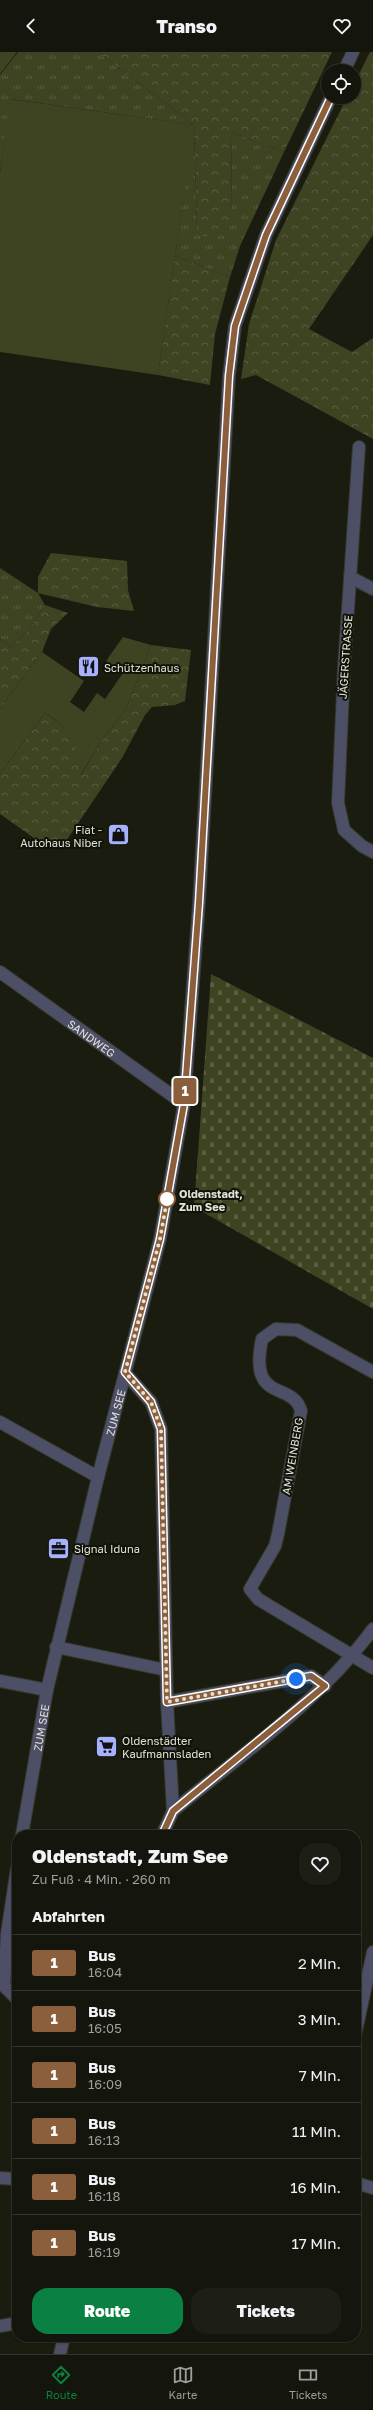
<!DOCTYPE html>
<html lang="de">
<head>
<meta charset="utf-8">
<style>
  body { margin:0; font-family:"Golos Text",sans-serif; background:#1d1e15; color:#f1f3f6; height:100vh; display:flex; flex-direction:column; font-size:15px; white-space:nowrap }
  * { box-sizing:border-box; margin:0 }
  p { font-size:13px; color:#9d9f9d }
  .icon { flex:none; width:22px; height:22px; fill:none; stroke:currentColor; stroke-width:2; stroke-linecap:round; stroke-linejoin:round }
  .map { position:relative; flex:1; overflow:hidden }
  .sheet { position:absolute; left:12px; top:1778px; width:349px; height:512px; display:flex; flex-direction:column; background:#14150c; border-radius:16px; box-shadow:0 1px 3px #0004,0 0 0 1px #33342d }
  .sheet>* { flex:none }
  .badge { padding:0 8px; border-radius:3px; font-size:14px; line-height:26px }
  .fabs { position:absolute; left:321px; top:12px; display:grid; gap:8px }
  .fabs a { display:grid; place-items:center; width:40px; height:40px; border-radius:50%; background:#14150c; box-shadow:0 1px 3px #0004,0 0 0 1px #33342d; font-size:20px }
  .you { position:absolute; width:20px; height:20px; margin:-10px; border:3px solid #fff; border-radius:50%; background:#1a73e8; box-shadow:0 0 0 6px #1a73e833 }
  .map>.badge { position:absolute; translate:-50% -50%; box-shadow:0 0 0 2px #fff }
  h2 { padding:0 20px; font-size:15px; line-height:36px }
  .round { display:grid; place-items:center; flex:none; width:42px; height:42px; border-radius:16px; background:#1d1e15 }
  .head { display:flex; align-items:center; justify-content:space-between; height:68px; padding:0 20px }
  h1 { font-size:19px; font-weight:800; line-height:30px }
  .cta { display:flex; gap:8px; margin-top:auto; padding:8px 20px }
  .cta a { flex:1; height:46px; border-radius:16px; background:#0b8043; color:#fff; font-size:16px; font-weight:800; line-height:46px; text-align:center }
  .cta a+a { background:#1d1e15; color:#f1f3f6 }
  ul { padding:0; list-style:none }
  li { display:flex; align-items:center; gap:12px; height:56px; padding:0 20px; border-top:1px solid #33342d }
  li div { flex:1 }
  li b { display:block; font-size:15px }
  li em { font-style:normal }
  li .badge { min-width:44px; font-weight:700; text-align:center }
  header { display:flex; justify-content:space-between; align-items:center; height:52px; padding:0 20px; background:#14150c; font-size:18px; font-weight:800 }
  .dock { display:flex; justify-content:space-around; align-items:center; height:56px; border-top:1px solid #33342d; background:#14150c; font-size:11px; color:#9d9f9d }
  .dock a { display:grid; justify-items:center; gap:2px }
  .dock .current { color:#0b8043 }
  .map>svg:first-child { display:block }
  .grass { fill:url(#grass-tufts) }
  .forest { fill:url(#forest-crowns) }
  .cemetery { fill:url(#cemetery-stones) }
  .green { fill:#3e4321 }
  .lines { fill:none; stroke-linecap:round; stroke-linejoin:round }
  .minor-casing { stroke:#36382c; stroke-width:14 }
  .minor { stroke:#4c4f65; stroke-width:12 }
  .line-casing { stroke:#fff; stroke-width:9 }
  .line { stroke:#8b5e3c; stroke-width:6 }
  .walk { stroke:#e1e3da; stroke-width:4; stroke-dasharray:0 7.2 }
  .stop-dot { fill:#fff; stroke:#8b5e3c; stroke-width:2 }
  .labels { text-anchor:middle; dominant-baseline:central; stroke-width:4; stroke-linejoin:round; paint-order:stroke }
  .street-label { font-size:11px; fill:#e1e3da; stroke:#111307 }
  .poi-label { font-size:11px; fill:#e1e3da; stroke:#111307; text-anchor:start }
  .stop-label { font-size:11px; font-weight:bold; fill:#e1e3da; stroke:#111307; text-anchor:start }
</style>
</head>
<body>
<header><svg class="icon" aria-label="back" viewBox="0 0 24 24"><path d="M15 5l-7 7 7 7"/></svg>Transo<svg class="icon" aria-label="heart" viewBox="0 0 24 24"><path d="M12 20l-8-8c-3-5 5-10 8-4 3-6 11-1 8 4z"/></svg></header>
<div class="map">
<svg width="373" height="2302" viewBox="0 0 373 2302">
  <defs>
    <pattern id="grass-tufts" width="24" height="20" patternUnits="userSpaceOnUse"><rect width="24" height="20" fill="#3e4321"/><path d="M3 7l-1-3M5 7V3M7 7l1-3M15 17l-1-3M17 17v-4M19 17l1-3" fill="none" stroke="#5a5e41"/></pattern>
    <pattern id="forest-crowns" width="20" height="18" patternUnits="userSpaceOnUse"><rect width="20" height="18" fill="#3e4321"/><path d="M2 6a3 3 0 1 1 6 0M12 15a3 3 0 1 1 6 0" fill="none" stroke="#5a5e41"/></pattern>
    <pattern id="cemetery-stones" width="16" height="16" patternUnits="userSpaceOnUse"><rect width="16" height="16" fill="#3e4321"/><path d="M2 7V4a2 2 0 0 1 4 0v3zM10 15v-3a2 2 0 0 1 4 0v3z" fill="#5a5e41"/></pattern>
  </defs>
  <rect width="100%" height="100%" fill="#1a1c10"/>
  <path class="grass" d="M18,0H98L194,73L197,179L232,162L231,80L284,100L240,194L230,225L175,204L193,73L11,47L0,119V23Z
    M0,516L38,541L45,553L29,577L11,595L0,587Z"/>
  <path class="forest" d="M98,0H332L284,100L231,80L232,162L223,176L204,185L197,179L194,73Z
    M370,0H373V183L309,277L352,300L373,286V387L256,323L241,327L249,272L276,188L347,45H354V32Z
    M175,204L230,225L215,282L210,333L158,323Z
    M51,501L127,509L128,538L134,559L97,555L38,541V525Z
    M45,553L68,561L51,577L42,600L0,657V587L11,595L29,577Z
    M151,593L191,598L185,649L175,653L152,655L145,663L122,706L62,795L48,796L0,762V722L45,661C60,671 77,685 80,704C80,710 80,717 81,723L102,688L126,657Z"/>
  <path class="cemetery" d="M211,922L373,1006V1257L194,1155Z"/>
  <path class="green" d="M0,0H17L0,22Z
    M10,47L194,73L158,323L0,300V120Z
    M123,585L151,593L126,657L102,688L80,724C79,694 71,677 45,661L0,722V657L42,600L84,629L70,650L84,660L97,641L105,647L123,621L106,609Z"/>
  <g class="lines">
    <defs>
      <g id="minor">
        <path d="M344,19L353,0"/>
        <path d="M359,395L344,616L338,751L344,778L362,794L373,800"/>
        <path d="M350,525L373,537"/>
        <path id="s1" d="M0,920L184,1052"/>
        <path d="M373,1320L297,1278L276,1277L262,1287C248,1353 293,1328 301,1359L278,1482L275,1494L250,1537L258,1547L373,1616"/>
        <path d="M125,1321L151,1350L161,1377L167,1650L173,1759"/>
        <path d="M0,1370L98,1425"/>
        <path d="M56,1595L166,1618"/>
        <path d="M0,1629L47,1638"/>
        <path d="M167,1650L311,1624L325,1634"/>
        <path id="s2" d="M22,1783L47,1638L98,1425L160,1187L184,1052L199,851L229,324L235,274L266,183L331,45"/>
        <path d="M162,1783L173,1759C242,1702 319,1650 373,1577"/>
        <path d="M4,1934L7,1882L17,1816"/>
        <path d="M4,1934L17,1947"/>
        <path d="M356,1979L373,1900"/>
        <path d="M0,2126L17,2127"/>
        <path d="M356,2131L373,2136"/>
        <path d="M0,2274L17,2271"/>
        <path d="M60,2302L64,2285"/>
      </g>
    </defs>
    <use href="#minor" class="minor-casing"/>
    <use href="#minor" class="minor"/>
  </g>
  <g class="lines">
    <defs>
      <path id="line" d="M162,1783L173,1759L325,1634L311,1624L167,1650L161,1377L151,1350L125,1320L160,1187L184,1052L199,851L229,324L235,274L266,183L331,45"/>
    </defs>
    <use href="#line" class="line-casing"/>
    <use href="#line" class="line"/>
    <path class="walk" d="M167,1147L168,1142L160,1187L125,1320L151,1350L161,1377L167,1650L296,1627"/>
  </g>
  <defs>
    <symbol id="restaurant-square" viewBox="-11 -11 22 22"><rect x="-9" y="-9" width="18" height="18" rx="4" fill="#a7b1fc" stroke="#111307"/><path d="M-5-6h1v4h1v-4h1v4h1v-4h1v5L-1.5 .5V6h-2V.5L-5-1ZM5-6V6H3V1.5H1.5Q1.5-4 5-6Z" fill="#111"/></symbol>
    <symbol id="shop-square" viewBox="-11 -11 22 22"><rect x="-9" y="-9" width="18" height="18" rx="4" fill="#a7b1fc" stroke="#111307"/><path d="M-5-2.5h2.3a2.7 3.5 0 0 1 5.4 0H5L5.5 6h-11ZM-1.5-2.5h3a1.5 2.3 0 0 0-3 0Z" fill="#111"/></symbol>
    <symbol id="office-square" viewBox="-11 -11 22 22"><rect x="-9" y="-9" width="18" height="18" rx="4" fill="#a7b1fc" stroke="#111307"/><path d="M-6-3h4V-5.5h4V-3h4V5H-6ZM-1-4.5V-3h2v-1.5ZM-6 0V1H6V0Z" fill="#111"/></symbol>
    <symbol id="supermarket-square" viewBox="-11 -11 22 22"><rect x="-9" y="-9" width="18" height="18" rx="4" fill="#a7b1fc" stroke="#111307"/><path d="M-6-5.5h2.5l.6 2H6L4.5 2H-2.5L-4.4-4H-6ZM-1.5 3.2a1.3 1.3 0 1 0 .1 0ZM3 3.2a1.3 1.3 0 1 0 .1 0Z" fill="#111"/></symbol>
  </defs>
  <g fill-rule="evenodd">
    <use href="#restaurant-square" x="76" y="602" width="25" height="25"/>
    <use href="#shop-square" x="106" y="770" width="25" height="25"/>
    <use href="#office-square" x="46" y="1484" width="25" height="25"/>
    <use href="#supermarket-square" x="94" y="1682" width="25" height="25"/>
  </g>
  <circle class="stop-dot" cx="167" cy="1147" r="8"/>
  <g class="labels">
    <g class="street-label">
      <text transform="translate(345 605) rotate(-86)">JÄGERSTRASSE</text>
      <text stroke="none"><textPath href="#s1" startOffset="113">SANDWEG</textPath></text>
      <text stroke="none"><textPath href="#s2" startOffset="433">ZUM SEE</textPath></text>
      <text transform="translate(292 1404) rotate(-80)">AM WEINBERG</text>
      <text stroke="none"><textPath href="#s2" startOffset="109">ZUM SEE</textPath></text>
    </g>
    <g class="poi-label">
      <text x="104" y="615">Schützenhaus</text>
      <text x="102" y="777" text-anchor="end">Fiat -<tspan x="102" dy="13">Autohaus Niber</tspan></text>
      <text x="74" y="1496">Signal Iduna</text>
      <text x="122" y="1688">Oldenstädter<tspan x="122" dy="13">Kaufmannsladen</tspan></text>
    </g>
    <g class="stop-label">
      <text x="179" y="1141">Oldenstadt,<tspan x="179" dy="13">Zum See</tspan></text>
    </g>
  </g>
</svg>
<div class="fabs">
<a><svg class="icon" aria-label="locate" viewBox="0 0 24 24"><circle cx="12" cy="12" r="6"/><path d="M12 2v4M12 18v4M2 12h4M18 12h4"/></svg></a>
</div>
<div class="you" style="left:296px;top:1627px"></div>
<b class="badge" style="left:185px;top:1039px;background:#8b5e3c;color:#fff">1</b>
<section class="sheet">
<div class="head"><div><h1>Oldenstadt, Zum See</h1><p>Zu Fuß · 4 Min. · 260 m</p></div><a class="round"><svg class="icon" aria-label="heart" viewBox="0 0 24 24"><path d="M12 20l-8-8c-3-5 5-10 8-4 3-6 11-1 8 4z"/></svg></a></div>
<h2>Abfahrten</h2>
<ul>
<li><span class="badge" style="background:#8b5e3c;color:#fff">1</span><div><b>Bus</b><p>16:04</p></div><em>2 Min.</em></li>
<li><span class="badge" style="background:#8b5e3c;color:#fff">1</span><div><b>Bus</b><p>16:05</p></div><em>3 Min.</em></li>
<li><span class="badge" style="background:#8b5e3c;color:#fff">1</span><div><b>Bus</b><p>16:09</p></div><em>7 Min.</em></li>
<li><span class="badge" style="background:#8b5e3c;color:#fff">1</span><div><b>Bus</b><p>16:13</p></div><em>11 Min.</em></li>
<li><span class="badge" style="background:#8b5e3c;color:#fff">1</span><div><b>Bus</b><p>16:18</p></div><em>16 Min.</em></li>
<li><span class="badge" style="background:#8b5e3c;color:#fff">1</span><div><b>Bus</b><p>16:19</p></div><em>17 Min.</em></li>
</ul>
<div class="cta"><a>Route</a><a>Tickets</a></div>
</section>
</div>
<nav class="dock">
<a class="current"><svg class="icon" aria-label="directions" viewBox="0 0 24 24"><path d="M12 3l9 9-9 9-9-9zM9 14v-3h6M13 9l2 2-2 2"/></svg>Route</a>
<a><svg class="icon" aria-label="map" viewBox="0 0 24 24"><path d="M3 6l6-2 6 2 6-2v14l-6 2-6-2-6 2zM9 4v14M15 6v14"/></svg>Karte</a>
<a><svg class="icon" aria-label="tickets" viewBox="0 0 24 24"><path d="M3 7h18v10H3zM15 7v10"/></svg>Tickets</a>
</nav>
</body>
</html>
